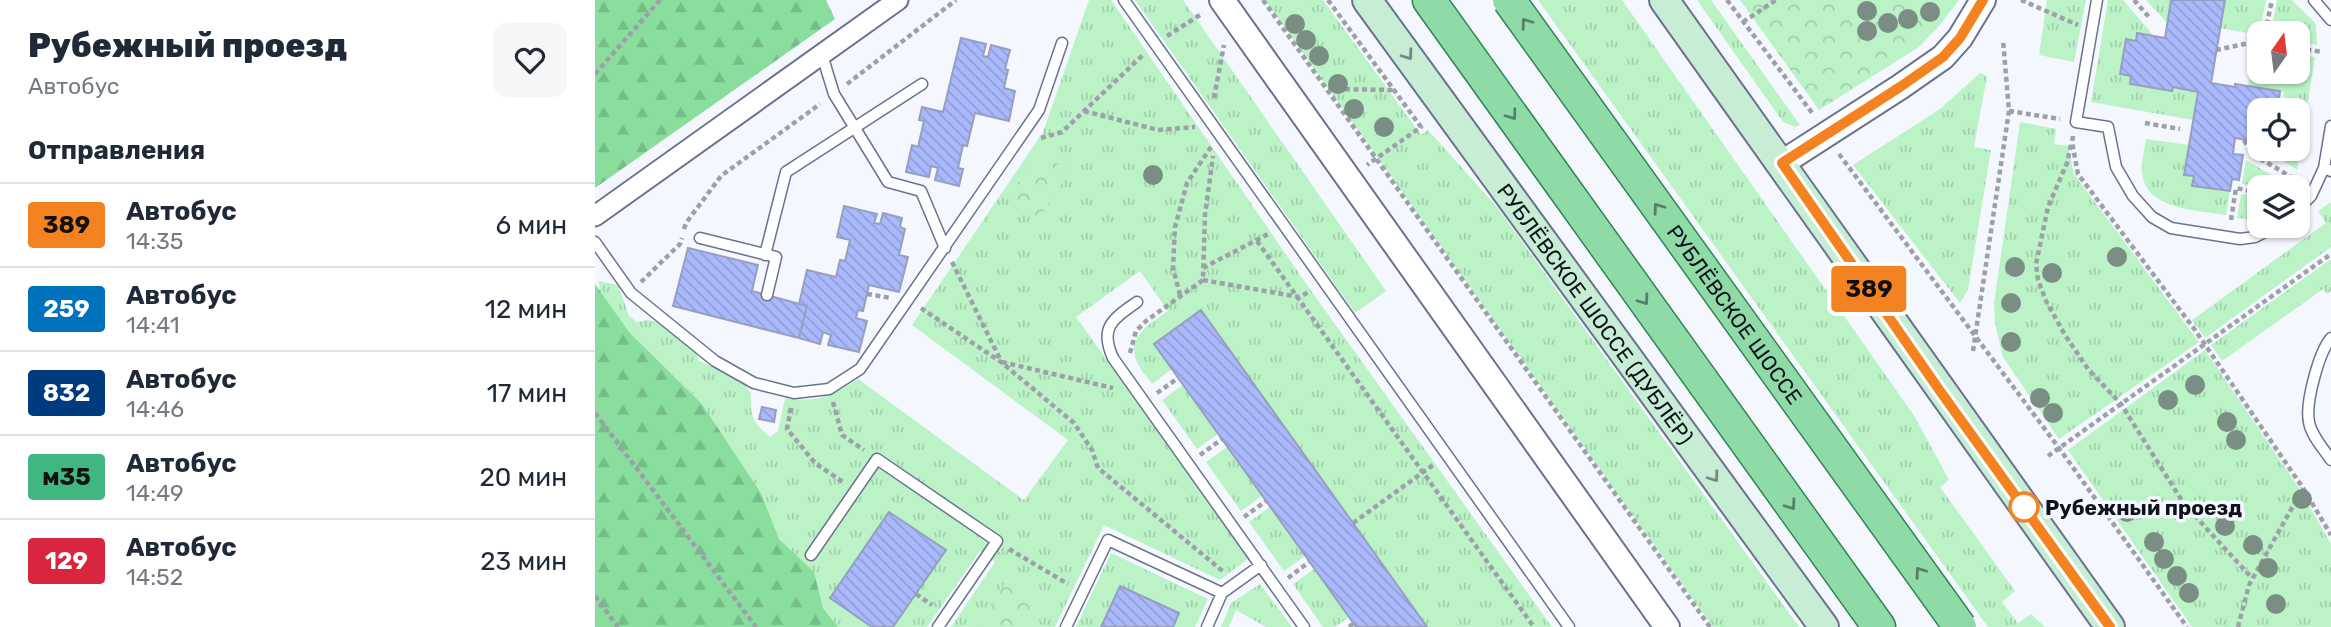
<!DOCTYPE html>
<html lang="ru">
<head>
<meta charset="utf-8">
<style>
  body { margin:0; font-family:Rubik,sans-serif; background:#f6f6f7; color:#1f2937; height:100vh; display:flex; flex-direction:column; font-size:26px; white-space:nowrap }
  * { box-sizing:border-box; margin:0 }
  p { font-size:23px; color:#747a83 }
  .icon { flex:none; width:38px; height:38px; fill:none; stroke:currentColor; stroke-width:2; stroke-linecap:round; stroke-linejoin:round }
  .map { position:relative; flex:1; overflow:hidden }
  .panel { display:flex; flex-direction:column; background:#fff; width:595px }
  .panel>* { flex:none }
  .badge { padding:0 14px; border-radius:5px; font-size:24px; line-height:46px }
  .needle { width:46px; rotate:14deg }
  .buttons { position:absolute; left:1652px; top:21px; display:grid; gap:14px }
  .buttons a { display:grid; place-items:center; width:63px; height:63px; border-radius:14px; background:#fff; box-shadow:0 2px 5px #0004; font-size:35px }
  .map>.badge { position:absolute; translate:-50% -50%; box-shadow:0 0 0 4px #fff }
  h2 { padding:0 28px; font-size:26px; line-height:63px }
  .round { display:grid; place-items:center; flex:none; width:74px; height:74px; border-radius:14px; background:#f6f6f7 }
  .summary { display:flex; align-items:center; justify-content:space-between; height:119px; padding:0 28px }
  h1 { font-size:33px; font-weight:800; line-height:52px }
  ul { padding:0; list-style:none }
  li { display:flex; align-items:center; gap:21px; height:84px; padding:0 28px; border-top:2px solid #e0e1e3 }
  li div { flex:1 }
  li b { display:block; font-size:26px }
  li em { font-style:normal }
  li .badge { min-width:77px; font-weight:700; text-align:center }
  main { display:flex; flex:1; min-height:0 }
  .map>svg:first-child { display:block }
  .grass { fill:url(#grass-tufts) }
  .forest { fill:url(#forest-firs) }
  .park { fill:url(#park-crowns) }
  .building { fill:url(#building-back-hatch); stroke:#979fbf; stroke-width:2 }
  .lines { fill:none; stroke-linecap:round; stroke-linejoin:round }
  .service-casing { stroke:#6a7290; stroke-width:13 }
  .minor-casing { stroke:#6a7290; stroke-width:23 }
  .tertiary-casing { stroke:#6a7290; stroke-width:28 }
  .secondary-casing { stroke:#6a7290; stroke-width:32 }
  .primary-casing { stroke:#318552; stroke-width:35 }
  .path { stroke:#9da0a8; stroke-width:4.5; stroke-dasharray:5 3.5; stroke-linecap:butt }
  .service { stroke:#fff; stroke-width:10 }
  .minor { stroke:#fff; stroke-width:19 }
  .tertiary { stroke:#fff; stroke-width:24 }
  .secondary { stroke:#c7edd4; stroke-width:28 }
  .primary { stroke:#8fdba8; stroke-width:32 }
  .primary-bridge-casing { stroke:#318552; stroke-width:35; stroke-linecap:butt }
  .primary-bridge { stroke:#8fdba8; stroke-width:32 }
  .tree { fill:#7a8e84 }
  .oneway { stroke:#558169 }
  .oneway2 { stroke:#748a82 }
  .line-casing { stroke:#fff; stroke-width:16 }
  .line { stroke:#f58220; stroke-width:10 }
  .stop-dot { fill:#fff; stroke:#f58220; stroke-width:3.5 }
  .labels { text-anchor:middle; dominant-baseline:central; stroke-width:7; stroke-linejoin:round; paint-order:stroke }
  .street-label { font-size:21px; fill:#0f121d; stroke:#f5f7fe }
  .stop-label { font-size:21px; font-weight:bold; fill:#0f121d; stroke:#f5f7fe; text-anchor:start }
</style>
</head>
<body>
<main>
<section class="panel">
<div class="summary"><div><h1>Рубежный проезд</h1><p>Автобус</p></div><a class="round"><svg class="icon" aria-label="heart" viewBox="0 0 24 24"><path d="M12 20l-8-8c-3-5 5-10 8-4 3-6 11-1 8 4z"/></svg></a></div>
<h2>Отправления</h2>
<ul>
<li><span class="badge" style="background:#f58220;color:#111">389</span><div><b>Автобус</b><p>14:35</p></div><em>6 мин</em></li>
<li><span class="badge" style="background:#0072bc;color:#fff">259</span><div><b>Автобус</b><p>14:41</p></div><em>12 мин</em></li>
<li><span class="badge" style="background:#003b80;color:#fff">832</span><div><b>Автобус</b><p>14:46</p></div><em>17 мин</em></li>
<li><span class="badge" style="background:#40b781;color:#111">м35</span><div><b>Автобус</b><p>14:49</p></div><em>20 мин</em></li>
<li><span class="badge" style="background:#d7263d;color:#fff">129</span><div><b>Автобус</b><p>14:52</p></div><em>23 мин</em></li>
</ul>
</section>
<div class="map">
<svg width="1736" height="627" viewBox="0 0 1736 627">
  <defs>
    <pattern id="grass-tufts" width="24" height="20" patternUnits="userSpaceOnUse" patternTransform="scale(1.75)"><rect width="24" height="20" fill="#bbf3c7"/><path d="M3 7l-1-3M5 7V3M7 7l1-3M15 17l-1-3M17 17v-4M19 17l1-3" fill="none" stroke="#a0cfaa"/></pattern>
    <pattern id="forest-firs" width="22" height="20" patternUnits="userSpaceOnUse" patternTransform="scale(1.75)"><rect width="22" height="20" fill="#89dd9d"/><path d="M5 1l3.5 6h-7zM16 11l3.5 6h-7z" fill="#75bd87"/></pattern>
    <pattern id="park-crowns" width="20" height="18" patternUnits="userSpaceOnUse" patternTransform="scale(1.75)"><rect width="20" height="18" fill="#bbf3c7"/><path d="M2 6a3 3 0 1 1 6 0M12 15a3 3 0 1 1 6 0" fill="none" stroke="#a0cfaa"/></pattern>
    <pattern id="building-back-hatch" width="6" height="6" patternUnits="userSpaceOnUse" patternTransform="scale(1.75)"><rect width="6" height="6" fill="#a9b9fc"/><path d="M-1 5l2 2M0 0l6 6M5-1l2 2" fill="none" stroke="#909ed8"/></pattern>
  </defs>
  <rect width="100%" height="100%" fill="#f5f7fe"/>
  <path class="grass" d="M494,0H516L712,285L957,627H832L606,310L559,344L577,369L557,384C552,377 544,368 541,360C532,336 557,322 573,311L545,271L481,317L654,558L625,580L509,525L460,627H356L400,562L385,551L332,627H243L228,608L219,573L184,539L166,493L107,404L34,332L5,293L4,281L23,285L34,316L42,322L53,320L64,322L101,351L104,361C119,368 150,378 156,394C156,395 156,404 156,405C156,421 164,427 175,437L183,431L190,398C222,403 237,396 263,379L429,500L473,440L317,325L448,132Z
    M540,0H588L791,291L760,313Z
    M670,0H728L826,135L833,130L902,207L1204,627H1118Z
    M943,0H1027L1320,417L1354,480L1345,487L1420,591L1407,602L1423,623L1436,614L1450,627H1393Z
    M1102,0H1116L1205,125L1200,127L1188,122Z
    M1452,0H1491L1479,62L1444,55Z
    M1513,0H1528L1559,36L1543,33L1541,41L1531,39L1525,74L1536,76V85L1577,91L1578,87L1603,92L1598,120L1496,102Z
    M1551,0H1576L1572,23Z
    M1630,0H1671L1664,35L1625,28Z
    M1682,0H1697L1721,24L1722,45L1703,41V33H1676Z
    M1659,47L1664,48V72H1703V54L1720,57L1702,170L1671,149H1703V110H1692L1694,98L1688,97L1689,92L1653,86Z
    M1385,73L1392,76L1379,147L1396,150L1373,290L1365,303L1258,165L1345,109Z
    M1425,122L1461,129L1459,144L1473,146L1479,174L1604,342L1464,439L1408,357L1400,324L1399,303Z
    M1551,139L1594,145L1589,175L1599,176L1598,186L1635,191L1631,215C1602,210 1549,210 1547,171C1546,161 1550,149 1551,139Z
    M1651,160L1697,187H1667L1668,182L1662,180L1660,186L1647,184Z
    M1646,194L1664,197V220L1642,218Z
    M1736,202V247L1610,338L1597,320L1731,223L1723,211Z
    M1736,259V291L1732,294L1728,289L1627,361L1616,345Z
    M1610,350L1706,491L1736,544V627H1597L1473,450Z
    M588,385L623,434L602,449L567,400Z
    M632,447L667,496L646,511L611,462Z
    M675,507L710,556L689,571L654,522Z
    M516,553L613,599L600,627H578L584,613L525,586L506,627H481Z
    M719,569L754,617L740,627H728L698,584Z
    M665,584L697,627H671L641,610L634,627H626L636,603Z"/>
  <path class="forest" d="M0,0H231L240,19L0,188Z
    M0,284L34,332L107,404L166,493L184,539L219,572L228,608L243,627H0Z"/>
  <path class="park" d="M1145,0H1364L1344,26L1324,47L1224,110Z
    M445,152L474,171L444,219L414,200Z
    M411,582L444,602L432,627H381Z"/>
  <path class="building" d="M1576,0H1630L1616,83L1640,87V84L1685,91L1684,100L1691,101L1689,110H1664V142L1640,138L1638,154L1648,155L1644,180L1637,179L1635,191L1597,186L1599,176L1589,175L1603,92L1578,87L1577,91L1535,84L1536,76L1525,74L1531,39L1541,41L1542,33L1570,38Z
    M366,38L391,44L388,56L393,57L396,45L415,50L410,69L413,70L409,88L420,91L414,121L380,113L372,146L368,145L363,168L368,169L364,186L340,180L343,168L336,166L334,177L311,172L317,145L323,147L329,121L324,120L327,107L348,112Z
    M1661,180L1669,182L1667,187L1660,186Z
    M249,206L282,214L279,223L285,224L288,213L307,218L305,227L310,229L304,255L313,257L304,292L274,285L268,311L263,310L261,318L272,321L264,352L233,345L236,335L228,332L225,344L204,338L212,306L204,304L212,270L241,277L245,260L250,261L255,240L242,237Z
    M93,248L163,265L157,291L212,306L204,338L78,306Z
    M606,310L758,523L832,627H761L754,617L559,344Z
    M167,407L181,410L179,422L164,419Z
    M294,512L351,550L298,627H277L235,598Z
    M525,586L584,613L578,627H506Z"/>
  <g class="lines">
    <defs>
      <path id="service" d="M529,0L974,627
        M1502,0L1481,122L1513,127L1521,167L1538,196L1557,217L1576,228L1645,239L1660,237L1681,226
        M1719,0L1736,20
        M227,55L239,94L293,182L326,191L350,248
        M1736,126L1729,168L1736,171
        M1703,209L1716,196L1729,168
        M105,238L181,257L172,295
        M0,242L36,293L120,361L159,383L199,393L234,389L265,369L444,110L467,43
        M170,255L191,172L327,84
        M542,302C518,319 504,327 518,358L709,627
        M1736,338C1724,352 1710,403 1714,422C1716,435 1728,448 1736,460
        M216,555L282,459L402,541L343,627
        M471,627L513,540L627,593L666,565
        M612,627L627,593"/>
      <path id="minor" d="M0,216L303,0"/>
      <path id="tertiary" d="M627,0L1072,627
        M1187,163L1305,87L1348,57L1365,38L1388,0"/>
      <g id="secondary">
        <path id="s1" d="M772,0L1229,627"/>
        <path d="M1069,0C1219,208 1365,419 1515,627"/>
      </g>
      <path id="primary" d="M834,0L1284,627"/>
    </defs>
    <use href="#service" class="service-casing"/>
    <use href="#minor" class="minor-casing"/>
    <use href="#tertiary" class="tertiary-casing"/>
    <use href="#secondary" class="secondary-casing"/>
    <use href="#primary" class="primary-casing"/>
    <path class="path" d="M668,0L1115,627
      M733,0L826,127L772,165
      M1132,0L1218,114
      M1426,0L1483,25
      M1539,0L1554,17
      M1148,22L1181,0
      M1670,33L1677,0
      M572,36L608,13
      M1703,48L1727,52
      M1621,50L1664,41
      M0,74L65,0
      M252,84L361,0
      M733,89L799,90
      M619,98L629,45
      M489,111L563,130L600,127
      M1414,111L1465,119
      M1550,123L1585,129
      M1478,136L1477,142L1483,174L1600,330L1708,488L1736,535
      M446,138L467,132L549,54
      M1649,140L1657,154L1705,182
      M1476,145L1472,163L1453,207L1441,264L1443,280L1451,301L1470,335L1493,369L1526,404L1589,504L1657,578
      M1244,154L1464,448L1592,627
      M1636,220L1641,188L1664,193
      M89,229L91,223L126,176L225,104
      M662,241L939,627
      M357,262L406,361
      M608,268L675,233
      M608,280L704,297L716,291
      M46,282L85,244L87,238
      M272,294L296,298
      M585,295L578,268L580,227L592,183L616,147
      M326,308L406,362L479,423L497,450L503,468L630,573
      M1378,351L1414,111L1408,40
      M535,353L541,331L551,321L608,280L610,215L618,156
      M407,362L518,388
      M562,393L583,378
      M238,402L247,435L269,450
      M196,408L192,429L220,463L248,482
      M0,413L161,627
      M605,455L627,439
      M1453,456L1736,254
      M649,517L671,501
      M758,523L838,465
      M414,549L473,584
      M693,578L714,562
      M321,594L337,605
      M0,596L23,627
      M754,627L758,624
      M1643,627L1654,585L1708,488"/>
    <use href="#service" class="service"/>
    <use href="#minor" class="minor"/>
    <use href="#tertiary" class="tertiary"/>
    <use href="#secondary" class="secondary"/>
    <use href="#primary" class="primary"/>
    <defs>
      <g id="primary-bridge">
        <path id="s2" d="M914,0L1365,627"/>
      </g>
    </defs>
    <use href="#primary-bridge" class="primary-bridge-casing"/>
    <use href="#primary-bridge" class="primary-bridge"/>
  </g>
  <g class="tree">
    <circle cx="1272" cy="11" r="10"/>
    <circle cx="1335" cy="12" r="10"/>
    <circle cx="1313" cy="19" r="10"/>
    <circle cx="1293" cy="23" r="10"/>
    <circle cx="700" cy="24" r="10"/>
    <circle cx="1272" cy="31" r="10"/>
    <circle cx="711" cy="40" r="10"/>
    <circle cx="724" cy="56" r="10"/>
    <circle cx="743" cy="84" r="10"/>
    <circle cx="759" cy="109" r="10"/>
    <circle cx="789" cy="127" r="10"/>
    <circle cx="558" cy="175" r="10"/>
    <circle cx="1522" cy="257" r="10"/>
    <circle cx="1420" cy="267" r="10"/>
    <circle cx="1457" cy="273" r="10"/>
    <circle cx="1416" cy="303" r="10"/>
    <circle cx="1416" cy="342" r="10"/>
    <circle cx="1600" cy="385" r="10"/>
    <circle cx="1445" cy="398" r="10"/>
    <circle cx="1573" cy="400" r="10"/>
    <circle cx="1458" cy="413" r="10"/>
    <circle cx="1632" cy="422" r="10"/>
    <circle cx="1641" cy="440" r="10"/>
    <circle cx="1707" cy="499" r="10"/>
    <circle cx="1532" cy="512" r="10"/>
    <circle cx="1630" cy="526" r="10"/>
    <circle cx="1559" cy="542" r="10"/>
    <circle cx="1658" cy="545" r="10"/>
    <circle cx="1569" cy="559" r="10"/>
    <circle cx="1673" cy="568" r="10"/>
    <circle cx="1582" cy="576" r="10"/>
    <circle cx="1594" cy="593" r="10"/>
    <circle cx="1681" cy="604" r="10"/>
  </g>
  <defs><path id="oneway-chevron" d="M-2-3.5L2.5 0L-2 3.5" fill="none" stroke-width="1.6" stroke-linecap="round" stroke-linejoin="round" transform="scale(1.75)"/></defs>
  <g class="oneway">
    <use href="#oneway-chevron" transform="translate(931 23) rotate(-126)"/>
    <use href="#oneway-chevron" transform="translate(917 115) rotate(54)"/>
    <use href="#oneway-chevron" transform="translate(1063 208) rotate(-126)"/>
    <use href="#oneway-chevron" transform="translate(1049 300) rotate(54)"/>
    <use href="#oneway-chevron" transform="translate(1196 505) rotate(54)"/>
    <use href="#oneway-chevron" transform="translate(1325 572) rotate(-126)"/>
  </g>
  <g class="oneway2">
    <use href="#oneway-chevron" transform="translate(813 55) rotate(54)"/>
    <use href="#oneway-chevron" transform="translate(1119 477) rotate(54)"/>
  </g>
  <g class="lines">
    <defs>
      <path id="line" d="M1388,0L1365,38L1348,57L1305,87L1187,163L1345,391L1515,627"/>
    </defs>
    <use href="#line" class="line-casing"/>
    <use href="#line" class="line"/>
  </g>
  <circle class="stop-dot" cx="1429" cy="507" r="14"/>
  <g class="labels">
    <g class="street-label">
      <text stroke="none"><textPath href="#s1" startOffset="388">РУБЛЁВСКОЕ ШОССЕ (ДУБЛЁР)</textPath></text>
      <text stroke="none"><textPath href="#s2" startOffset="387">РУБЛЁВСКОЕ ШОССЕ</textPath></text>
    </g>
    <g class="stop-label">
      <text x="1450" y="507">Рубежный проезд</text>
    </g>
  </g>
</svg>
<div class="buttons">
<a><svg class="needle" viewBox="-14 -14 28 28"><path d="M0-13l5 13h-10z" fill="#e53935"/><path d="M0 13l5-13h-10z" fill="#747a83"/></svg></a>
<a><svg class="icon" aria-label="locate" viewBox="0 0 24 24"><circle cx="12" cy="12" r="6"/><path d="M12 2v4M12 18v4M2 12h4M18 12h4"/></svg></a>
<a><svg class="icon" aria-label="layers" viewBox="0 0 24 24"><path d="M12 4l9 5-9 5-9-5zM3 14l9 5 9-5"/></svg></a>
</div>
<b class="badge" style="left:1274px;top:289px;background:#f58220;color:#111">389</b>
</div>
</main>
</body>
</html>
